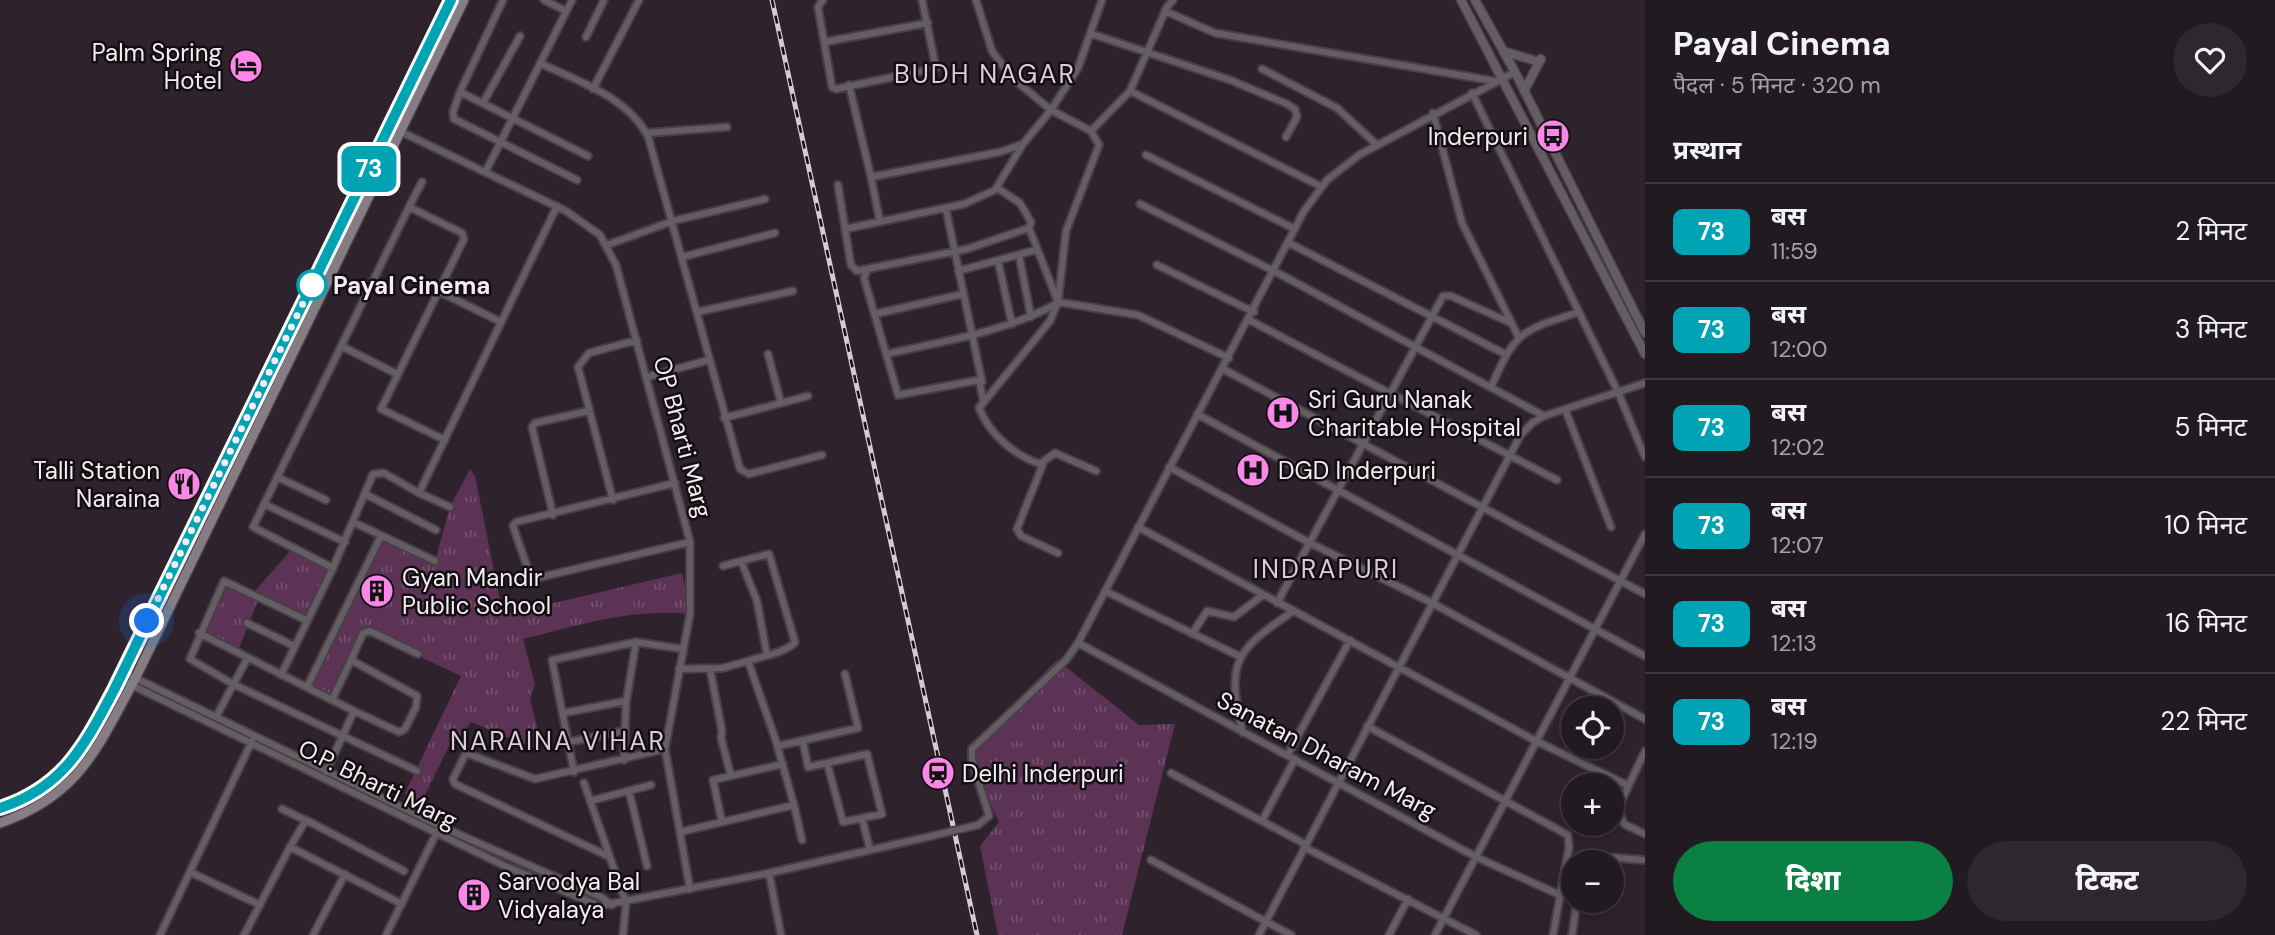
<!DOCTYPE html>
<html lang="hi">
<head>
<meta charset="utf-8">
<style>
  body { margin:0; font-family:"DM Sans","Noto Sans Devanagari",sans-serif; background:#2e272e; color:#f1f3f6; height:100vh; display:flex; flex-direction:column; font-size:26px; white-space:nowrap }
  * { box-sizing:border-box; margin:0 }
  p { font-size:23px; color:#a2a1a5 }
  .icon { flex:none; width:38px; height:38px; fill:none; stroke:currentColor; stroke-width:2; stroke-linecap:round; stroke-linejoin:round }
  .map { position:relative; flex:1; overflow:hidden }
  .side { display:flex; flex-direction:column; background:#221a21; width:630px }
  .side>* { flex:none }
  .badge { padding:0 14px; border-radius:10px; font-size:24px; line-height:46px }
  .tools { position:absolute; left:1561px; top:696px; display:grid; gap:14px }
  .tools a { display:grid; place-items:center; width:63px; height:63px; border-radius:50%; background:#221a21; box-shadow:0 4px 10px #0003,0 0 0 2px #3f383f; font-size:35px }
  .you { position:absolute; width:35px; height:35px; margin:-18px; border:5px solid #fff; border-radius:50%; background:#1a73e8; box-shadow:0 0 0 10px #1a73e833 }
  .map>.badge { position:absolute; translate:-50% -50%; box-shadow:0 0 0 4px #fff }
  h2 { padding:0 28px; font-size:26px; line-height:63px }
  .round { display:grid; place-items:center; flex:none; width:74px; height:74px; border-radius:37px; background:#2e272e }
  .head { display:flex; align-items:center; justify-content:space-between; height:119px; padding:0 28px }
  h1 { font-size:33px; font-weight:800; line-height:52px }
  .button { display:flex; gap:14px; margin-top:auto; padding:14px 28px }
  .button a { flex:1; height:80px; border-radius:42px; background:#0b8043; color:#fff; font-size:28px; font-weight:800; line-height:80px; text-align:center }
  .button a+a { background:#2e272e; color:#f1f3f6 }
  ul { padding:0; list-style:none }
  li { display:flex; align-items:center; gap:21px; height:98px; padding:0 28px; border-top:2px solid #3f383f }
  li div { flex:1 }
  li b { display:block; font-size:26px }
  li em { font-style:normal }
  li .badge { min-width:77px; font-weight:700; text-align:center }
  main { display:flex; flex:1; min-height:0 }
  .map>svg:first-child { display:block }
  .grass { fill:url(#grass-tufts) }
  .lines { fill:none; stroke-linecap:round; stroke-linejoin:round }
  .minor-casing { stroke:#4a3f48; stroke-width:10 }
  .tertiary-casing { stroke:#4a3f48; stroke-width:11 }
  .secondary-casing { stroke:#4a3f48; stroke-width:12 }
  .minor { stroke:#645e63; stroke-width:6 }
  .tertiary { stroke:#645e63; stroke-width:8 }
  .secondary { stroke:#867d84; stroke-width:9 }
  .rail-casing { stroke:#d4ccd3; stroke-width:5 }
  .rail { stroke:#130e12; stroke-width:2.5; stroke-dasharray:8; stroke-linecap:butt }
  .minor-bridge-casing { stroke:#4a3f48; stroke-width:10; stroke-linecap:butt }
  .minor-bridge { stroke:#645e63; stroke-width:6 }
  .line-casing { stroke:#fff; stroke-width:16 }
  .line { stroke:#00a3b4; stroke-width:10 }
  .walk { stroke:#f3ecf2; stroke-width:7; stroke-dasharray:0 12.6 }
  .stop-dot { fill:#fff; stroke:#00a3b4; stroke-width:3.5 }
  .labels { text-anchor:middle; dominant-baseline:central; stroke-width:5; stroke-linejoin:round; paint-order:stroke }
  .poi-label { font-size:24px; fill:#f3ecf2; stroke:#130e12; text-anchor:start }
  .stop-label { font-size:24px; font-weight:bold; fill:#f3ecf2; stroke:#130e12; text-anchor:start }
  .street-label { font-size:24px; fill:#f3ecf2; stroke:#130e12 }
  .neighbourhood-label { font-size:26px; letter-spacing:2px; fill:#dccdd9; stroke:#130e12 }
</style>
</head>
<body>
<main>
<div class="map">
<svg width="1645" height="935" viewBox="0 0 1645 935">
  <defs>
    <pattern id="grass-tufts" width="24" height="20" patternUnits="userSpaceOnUse" patternTransform="scale(1.75)"><rect width="24" height="20" fill="#5c3355"/><path d="M3 7l-1-3M5 7V3M7 7l1-3M15 17l-1-3M17 17v-4M19 17l1-3" fill="none" stroke="#74516e"/></pattern>
  </defs>
  <rect width="100%" height="100%" fill="#2e232c"/>
  <path class="grass" d="M470,469L475,476L503,615L682,573L690,614C630,608 581,625 523,639L535,684L530,699L541,743L535,749L471,722L457,742L449,746L418,809L406,799L405,793L461,676L367,632L332,700L307,687L381,536L435,561L450,507Z
    M293,548L333,568L306,620L259,598L237,653L199,633L222,581L253,593Z
    M1057,660L1139,725L1175,724L1122,935H998L980,846L999,822L969,761V748Z"/>
  <g class="lines">
    <defs>
      <path id="minor" d="M503,0L460,92L588,156
        M544,0L566,11
        M823,0L818,7L832,87L836,89L936,68L922,0
        M976,0L992,51L1011,77L1051,110L1091,131L1099,145L1066,231L1058,302L1138,315L1229,358
        M1165,11L1215,33L1494,81
        M1092,34L1230,80L1287,104L1295,109L1297,117L1286,137
        M586,37L604,0
        M824,42L928,23
        M540,63C579,82 626,96 648,136L740,469L749,474L822,455
        M1262,69L1337,108L1376,144
        M849,85L871,177L1000,152L1023,144
        M593,89L639,0
        M1130,91L1167,7L1173,0
        M460,92L453,112L454,119L577,180
        M1472,93L1618,392L1645,457
        M483,103L520,36
        M1433,113L1462,223L1518,336
        M389,126L566,211L600,235L616,265L690,542V614L665,749L690,889
        M1091,131L1130,91L1322,187
        M647,133L727,127
        M1146,155L1295,229
        M486,171L572,0
        M871,177L880,222
        M422,182L409,207L462,233L464,239L381,409L445,440
        M838,185L851,265L857,271L967,249L1029,228L1031,222L1020,203L997,188
        M1140,204L1274,271L1544,416
        M409,207L253,527L333,568L373,474L384,473L419,493
        M946,209L982,382
        M1029,228L1058,302L1050,321L979,408C990,435 1014,455 1040,464L1055,453L1096,471
        M845,229L964,204L995,190L1023,144L1051,110L1078,68L1102,0
        M1289,243L1505,354
        M607,245L673,221L765,199
        M1019,255L1031,317
        M682,257L775,233
        M998,261L1012,324
        M1157,265L1254,312
        M868,269L864,278L898,395L979,380L983,399
        M958,271L1036,250
        M438,291L501,322
        M697,312L793,291
        M875,314L963,294
        M1249,320L1557,480
        M341,346L397,374
        M768,354L781,403
        M886,354C945,341 1005,332 1058,303
        M1223,369L1645,594
        M647,377L709,360
        M1491,387C1516,330 1521,331 1579,312
        M1565,409L1611,527
        M1197,414L1645,656
        M724,418L808,396
        M1043,464L1017,529L1021,536L1058,553
        M1169,467L1308,542L1434,604L1645,719
        M277,477L326,500
        M675,483L516,522L513,526L530,575L537,578L690,542
        M365,494L436,530
        M613,500L578,367L589,353L637,340
        M264,504L345,542
        M450,507L419,493L557,206
        M553,515L532,427L535,423L588,411
        M353,522L435,561
        M1138,527L1536,741L1627,785
        M723,566L741,561
        M1105,591L1239,656
        M1277,603L1443,296H1451L1511,323
        M306,620L224,581L190,659L233,684L417,771
        M247,623L294,646
        M199,633L354,711
        M1192,634L1207,611L1234,617L1263,595
        M1078,643L1476,857L1560,895
        M748,661C762,656 786,653 795,642L769,554L741,561L757,601L767,655
        M679,669L723,668L748,661L775,738L794,805L680,832
        M710,669L722,731L721,738L731,776
        M123,672L440,826L601,897L612,905
        M281,675L333,568
        M119,679L505,866L599,906L769,873L923,838
        M307,687L381,536
        M332,700L351,660
        M563,713L626,701
        M216,717L247,659
        M1367,726L1568,835L1569,847L1553,935
        M1243,733C1226,663 1234,651 1292,612
        M803,741L808,767L827,763
        M569,742L624,731
        M778,746L858,728L845,674
        M1645,751L1618,808L1624,824L1645,834
        M867,754L882,814L843,822L827,763Z
        M1288,754L1350,640
        M624,760L626,703L636,642
        M326,772L354,711L399,732L405,729L416,707L417,696L351,660L363,633L370,631L418,654
        M574,772L552,660L636,642L683,649
        M1171,773L1305,844
        M584,783L626,903L623,935
        M629,791L647,866
        M590,801L651,785
        M794,805L802,840
        M282,809L305,820
        M862,818L870,850
        M1262,821L1295,759
        M722,822L713,780L783,764
        M978,825L989,816L972,760V749L1066,660L1078,643L1304,211L1327,180L1359,155L1515,72
        M290,847L306,820L404,871
        M1304,847L1476,935
        M610,857L455,784L453,779L466,753L535,779L665,749
        M1151,860L1291,935
        M1585,863L1592,856L1645,860
        M190,872L260,905
        M769,873L781,935
        M160,935L252,741
        M244,935L290,847L402,904
        M313,935L345,874
        M386,935L438,830
        M1259,935L1520,436L1532,423L1544,416L1645,383
        M1389,935L1408,899
        M1435,935L1645,534
        M1572,935L1577,901"/>
      <path id="tertiary" d="M1461,0L1645,354
        M1475,0L1515,72L1645,333
        M1503,51L1536,61
        M1524,91L1541,59"/>
      <path id="secondary" d="M0,808C41,794 57,778 84,745L451,0
        M0,823C80,795 97,748 135,679L464,0"/>
    </defs>
    <use href="#minor" class="minor-casing"/>
    <use href="#tertiary" class="tertiary-casing"/>
    <use href="#secondary" class="secondary-casing"/>
    <use href="#minor" class="minor"/>
    <use href="#tertiary" class="tertiary"/>
    <use href="#secondary" class="secondary"/>
    <defs>
      <path id="rail" d="M772,0L977,935"/>
    </defs>
    <use href="#rail" class="rail-casing"/>
    <use href="#rail" class="rail"/>
    <defs>
      <path id="minor-bridge" d="M923,838L978,825"/>
    </defs>
    <use href="#minor-bridge" class="minor-bridge-casing"/>
    <use href="#minor-bridge" class="minor-bridge"/>
  </g>
  <g class="lines">
    <defs>
      <path id="line" d="M0,808C64,787 84,746 114,690L451,0"/>
    </defs>
    <use href="#line" class="line-casing"/>
    <use href="#line" class="line"/>
    <path class="walk" d="M147,621L312,285"/>
  </g>
  <defs>
    <symbol id="hotel-disc" viewBox="-11 -11 22 22"><circle r="9.5" fill="#fa87e7" stroke="#130e12"/><path d="M-6-4.5h1.5V1H6V5H4.5V3h-9V5H-6ZM-4 0a1.8 1.8 0 1 1 3.6 0ZM.5 0V-2.5h3Q6-2.5 6 0Z" fill="#111"/></symbol>
    <symbol id="bus-disc" viewBox="-11 -11 22 22"><circle r="9.5" fill="#fa87e7" stroke="#130e12"/><path d="M-5-6H5V4H4V6H2V4H-2V6H-4V4H-5ZM-3.5-4V0h7V-4ZM-3.5 1.2v1.5H-2V1.2ZM2 1.2v1.5H3.5V1.2Z" fill="#111"/></symbol>
    <symbol id="hospital-disc" viewBox="-11 -11 22 22"><circle r="9.5" fill="#fa87e7" stroke="#130e12"/><path d="M-5-5h3v3.5h4V-5h3V5h-3V1.5h-4V5h-3Z" fill="#111"/></symbol>
    <symbol id="restaurant-disc" viewBox="-11 -11 22 22"><circle r="9.5" fill="#fa87e7" stroke="#130e12"/><path d="M-5-6h1v4h1v-4h1v4h1v-4h1v5L-1.5 .5V6h-2V.5L-5-1ZM5-6V6H3V1.5H1.5Q1.5-4 5-6Z" fill="#111"/></symbol>
    <symbol id="building-disc" viewBox="-11 -11 22 22"><circle r="9.5" fill="#fa87e7" stroke="#130e12"/><path d="M-4-6H4V6H1V3H-1V6H-4ZM-2.5-4.3h1.7v1.8h-1.7ZM.8-4.3h1.7v1.8H.8ZM-2.5-1h1.7V.8h-1.7ZM.8-1h1.7V.8H.8Z" fill="#111"/></symbol>
    <symbol id="station-disc" viewBox="-11 -11 22 22"><circle r="9.5" fill="#fa87e7" stroke="#130e12"/><path d="M-3-6H3Q5-6 5-4V2Q5 4 3 4L4.5 6H3L1.5 4h-3L-3 6H-4.5L-3 4Q-5 4-5 2V-4Q-5-6-3-6ZM-3.5-4v3h7v-3ZM-3.5 1v1.5H-2V1ZM2 1v1.5H3.5V1Z" fill="#111"/></symbol>
  </defs>
  <g fill-rule="evenodd">
    <use href="#hotel-disc" x="227" y="47" width="38" height="38"/>
    <use href="#bus-disc" x="1534" y="117" width="38" height="38"/>
    <use href="#hospital-disc" x="1264" y="394" width="38" height="38"/>
    <use href="#hospital-disc" x="1234" y="451" width="38" height="38"/>
    <use href="#restaurant-disc" x="165" y="465" width="38" height="38"/>
    <use href="#building-disc" x="358" y="572" width="38" height="38"/>
    <use href="#station-disc" x="919" y="754" width="38" height="38"/>
    <use href="#building-disc" x="455" y="876" width="38" height="38"/>
  </g>
  <circle class="stop-dot" cx="312" cy="285" r="14"/>
  <g class="labels">
    <g class="poi-label">
      <text x="222" y="52" text-anchor="end">Palm Spring<tspan x="222" dy="28">Hotel</tspan></text>
      <text x="1528" y="136" text-anchor="end">Inderpuri</text>
      <text x="1308" y="399">Sri Guru Nanak<tspan x="1308" dy="28">Charitable Hospital</tspan></text>
      <text x="160" y="470" text-anchor="end">Talli Station<tspan x="160" dy="28">Naraina</tspan></text>
      <text x="1278" y="470">DGD Inderpuri</text>
      <text x="402" y="577">Gyan Mandir<tspan x="402" dy="28">Public School</tspan></text>
      <text x="962" y="773">Delhi Inderpuri</text>
      <text x="498" y="881">Sarvodya Bal<tspan x="498" dy="28">Vidyalaya</tspan></text>
    </g>
    <g class="stop-label">
      <text x="333" y="285">Payal Cinema</text>
    </g>
    <g class="street-label">
      <text transform="translate(683 437) rotate(75)">OP Bharti Marg</text>
      <text transform="translate(1327 755) rotate(28)">Sanatan Dharam Marg</text>
      <text transform="translate(378 784) rotate(26)">O.P. Bharti Marg</text>
    </g>
    <g class="neighbourhood-label">
      <text x="985" y="74">BUDH NAGAR</text>
      <text x="1326" y="569">INDRAPURI</text>
      <text x="558" y="741">NARAINA VIHAR</text>
    </g>
  </g>
</svg>
<div class="tools">
<a><svg class="icon" aria-label="locate" viewBox="0 0 24 24"><circle cx="12" cy="12" r="6"/><path d="M12 2v4M12 18v4M2 12h4M18 12h4"/></svg></a>
<a>+</a>
<a>−</a>
</div>
<div class="you" style="left:147px;top:621px"></div>
<b class="badge" style="left:369px;top:169px;background:#00a3b4;color:#fff">73</b>
</div>
<section class="side">
<div class="head"><div><h1>Payal Cinema</h1><p>पैदल · 5 मिनट · 320 m</p></div><a class="round"><svg class="icon" aria-label="heart" viewBox="0 0 24 24"><path d="M12 20l-8-8c-3-5 5-10 8-4 3-6 11-1 8 4z"/></svg></a></div>
<h2>प्रस्थान</h2>
<ul>
<li><span class="badge" style="background:#00a3b4;color:#fff">73</span><div><b>बस</b><p>11:59</p></div><em>2 मिनट</em></li>
<li><span class="badge" style="background:#00a3b4;color:#fff">73</span><div><b>बस</b><p>12:00</p></div><em>3 मिनट</em></li>
<li><span class="badge" style="background:#00a3b4;color:#fff">73</span><div><b>बस</b><p>12:02</p></div><em>5 मिनट</em></li>
<li><span class="badge" style="background:#00a3b4;color:#fff">73</span><div><b>बस</b><p>12:07</p></div><em>10 मिनट</em></li>
<li><span class="badge" style="background:#00a3b4;color:#fff">73</span><div><b>बस</b><p>12:13</p></div><em>16 मिनट</em></li>
<li><span class="badge" style="background:#00a3b4;color:#fff">73</span><div><b>बस</b><p>12:19</p></div><em>22 मिनट</em></li>
</ul>
<div class="button"><a>दिशा</a><a>टिकट</a></div>
</section>
</main>
</body>
</html>
